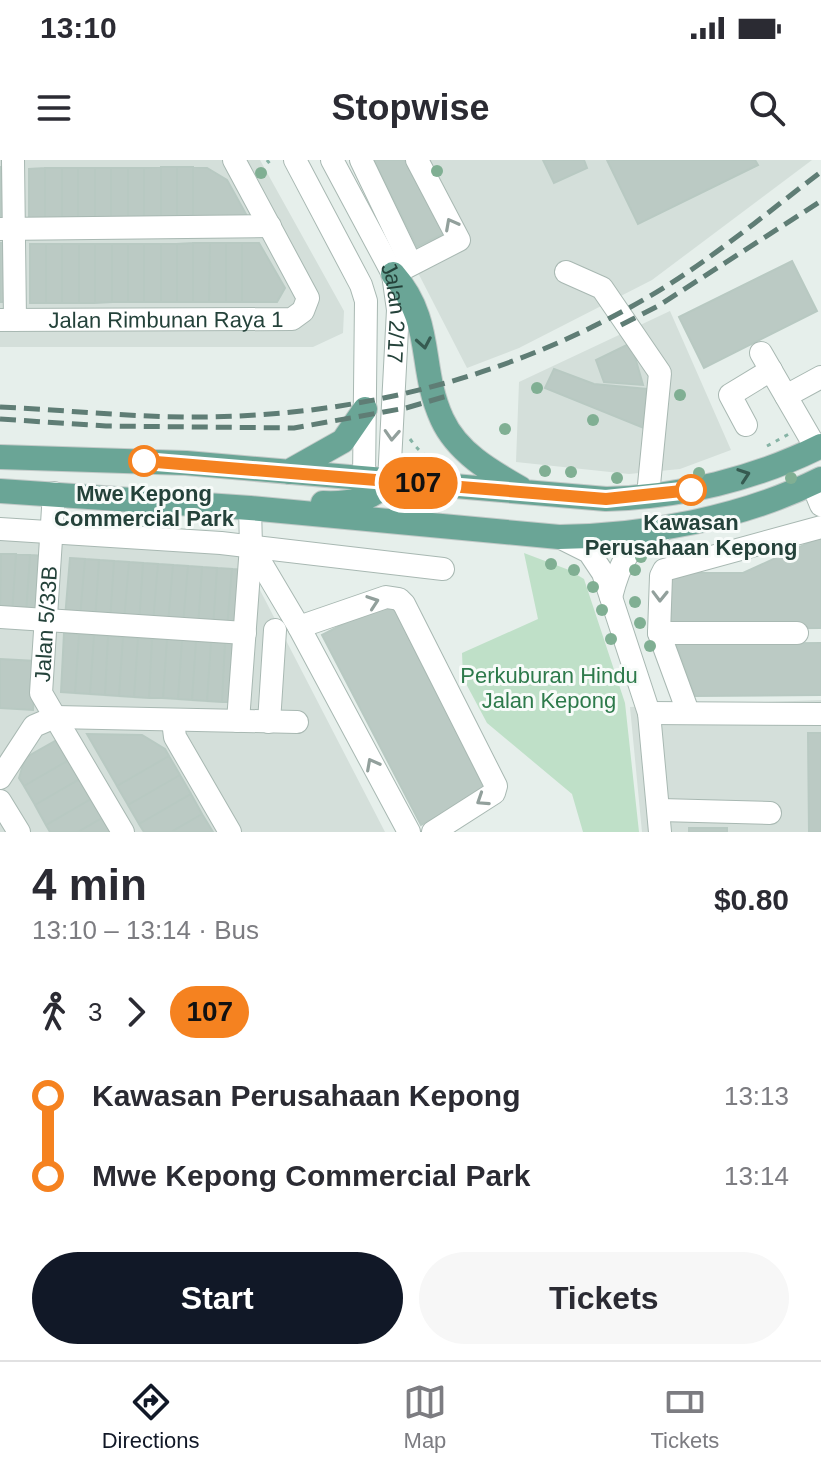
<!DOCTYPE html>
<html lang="en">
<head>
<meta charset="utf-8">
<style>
  body { margin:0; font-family:Helvetica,sans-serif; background:#f7f7f7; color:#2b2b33; height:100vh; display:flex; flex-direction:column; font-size:30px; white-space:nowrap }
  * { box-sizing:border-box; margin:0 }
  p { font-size:26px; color:#7c7c81 }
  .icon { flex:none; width:44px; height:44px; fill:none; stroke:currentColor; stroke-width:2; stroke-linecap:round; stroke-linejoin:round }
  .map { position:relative; height:672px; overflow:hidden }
  .side { display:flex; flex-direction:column; background:#fff; flex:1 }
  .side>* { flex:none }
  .badge { padding:0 16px; border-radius:26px; font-size:28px; line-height:52px }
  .map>.badge { position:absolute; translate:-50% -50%; box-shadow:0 0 0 4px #fff }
  .legs { display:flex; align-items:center; gap:12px; height:88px; padding:0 32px; font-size:26px }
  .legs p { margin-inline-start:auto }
  .head { display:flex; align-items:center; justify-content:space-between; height:136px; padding:0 32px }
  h1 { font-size:44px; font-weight:600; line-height:60px }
  .cta { display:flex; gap:16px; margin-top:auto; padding:16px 32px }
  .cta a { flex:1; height:92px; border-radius:48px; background:#111827; color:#fff; font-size:32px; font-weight:600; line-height:92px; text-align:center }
  .cta a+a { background:#f7f7f7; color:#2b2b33 }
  ul { padding:0 32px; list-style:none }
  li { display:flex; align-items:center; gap:28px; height:80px; font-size:30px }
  li i { display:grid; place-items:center; width:12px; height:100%; margin:0 10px; background:currentColor }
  li i::after { content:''; width:20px; height:20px; margin:-10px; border:6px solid; border-radius:50%; background:#fff }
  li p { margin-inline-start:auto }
  li:first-child i { background:linear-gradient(#0000 50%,currentColor 0) }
  li:last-child i { background:linear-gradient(currentColor 50%,#0000 0) }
  .status { display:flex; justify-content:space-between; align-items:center; height:56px; padding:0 40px; background:#fff; direction:ltr }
  .status svg { height:22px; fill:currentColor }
  header { display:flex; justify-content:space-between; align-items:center; height:104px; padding:0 32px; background:#fff; font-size:36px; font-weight:600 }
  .tab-bar { display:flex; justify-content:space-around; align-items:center; height:112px; border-top:2px solid #e1e1e2; background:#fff; font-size:22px; color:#7c7c81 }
  .tab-bar a { display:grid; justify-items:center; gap:4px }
  .tab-bar .active { color:#111827 }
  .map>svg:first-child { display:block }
  .built { fill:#d4dfda }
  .green { fill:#bfe0c8 }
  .building { fill:#bbcac4; stroke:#b8c9c2; stroke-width:2 }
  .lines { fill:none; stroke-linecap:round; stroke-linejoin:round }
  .minor-casing { stroke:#a8b8b2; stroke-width:24 }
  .major-casing { stroke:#c2cac8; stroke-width:26 }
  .path { stroke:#86b3a5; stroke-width:3; stroke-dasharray:4 6; stroke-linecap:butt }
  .minor { stroke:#fff; stroke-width:22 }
  .major { stroke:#6aa596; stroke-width:24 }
  .rail { stroke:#5f7d75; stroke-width:5; stroke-dasharray:16 8; stroke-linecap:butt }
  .tree { fill:#80af93 }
  .oneway { stroke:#92a09c }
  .oneway2 { stroke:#365b51 }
  .line-1-casing { stroke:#fff; stroke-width:18 }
  .line-1 { stroke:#f58220; stroke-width:12 }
  .stop-1-dot { fill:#fff; stroke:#f58220; stroke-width:4 }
  .labels { text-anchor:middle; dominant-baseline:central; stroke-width:6; stroke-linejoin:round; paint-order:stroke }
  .street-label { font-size:22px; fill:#24423a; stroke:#f7fbf9 }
  .stop-label { font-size:22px; font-weight:bold; fill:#24423a; stroke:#f7fbf9 }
  .park-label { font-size:22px; fill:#2d7a4b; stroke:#f7fbf9 }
</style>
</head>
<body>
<div class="status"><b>13:10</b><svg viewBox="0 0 49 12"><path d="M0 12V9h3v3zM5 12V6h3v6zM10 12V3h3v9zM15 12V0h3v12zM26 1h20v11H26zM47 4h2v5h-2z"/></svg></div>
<header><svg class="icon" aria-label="menu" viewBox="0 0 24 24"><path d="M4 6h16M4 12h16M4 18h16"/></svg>Stopwise<svg class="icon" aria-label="search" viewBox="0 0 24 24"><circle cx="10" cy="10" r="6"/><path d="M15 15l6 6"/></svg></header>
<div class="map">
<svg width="821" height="672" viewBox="0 0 821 672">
  <rect width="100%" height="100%" fill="#e6efeb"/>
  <path class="built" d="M0,0H260L344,151L343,173L313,187H0Z
    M360,0H812L652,120L519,188L467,208Z
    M670,151L731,290L680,309L629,314L516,302L519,222Z
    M0,361L231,374L385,672H0Z
    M821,540V672H642L630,547Z"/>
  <path class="green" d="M524,393L569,410L584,419L625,543L639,672H583L572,634L487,563L463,518L462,493L538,459Z"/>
  <path class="building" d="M374,0H411L447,72L417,87Z
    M543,0H584L587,8L554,23Z
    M607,0H755L758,5L638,64Z
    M0,7H11V65H0Z
    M161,7H177V66H161Z
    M161,7V66H144V8Z
    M177,7H193V65L177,66Z
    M193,7L207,8L227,20L252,65H193Z
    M45,8H62V66H45Z
    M45,8V66L29,67V9Z
    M62,8H78V66H62Z
    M78,8H95V66H78Z
    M95,8H111V66H95Z
    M111,8H128V66H111Z
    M128,8H144V66H128Z
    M0,83H11L12,142H0Z
    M193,83V142H177V84Z
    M193,83H210L209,142H193Z
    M210,83H226V142H209Z
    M226,83H242V142H226Z
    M242,83H259L285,128L277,142H242Z
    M30,84H46V143H30Z
    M46,84H62V143H46Z
    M62,84H79V143H62Z
    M79,84H95V143H79Z
    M95,84H112V142L95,143Z
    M112,84H128V142H112Z
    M128,84H144V142H128Z
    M144,84H161V142H144Z
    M161,84H177V142H161Z
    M792,101L817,151L704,208L679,157Z
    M631,183L643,225L604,222L596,200Z
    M554,209L594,224L647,229L644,268L545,228Z
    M821,377V468L671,469V413H743Z
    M1,394H16L12,454L0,453Z
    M16,394L30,395L26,454H12Z
    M30,395L45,396L41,455L26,454Z
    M70,398L85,399L80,459L65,458Z
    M85,399L99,400L95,460L80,459Z
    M99,400L114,401L110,461L95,460Z
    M114,401L129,402L124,462L110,461Z
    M129,402L143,403L139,463L124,462Z
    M143,403L158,404L153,464L139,463Z
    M158,404L173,405L168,465L153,464Z
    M173,405L188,406L183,466L168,465Z
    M188,406L202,407L198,467L183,466Z
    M202,407L217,408L213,468L198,467Z
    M217,408L232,409L227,469L213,468Z
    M232,409L246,410L242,470L227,469Z
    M392,439L491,629L421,665L322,475Z
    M64,473L79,474L75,533L61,532Z
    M79,474L94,475L90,534L75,533Z
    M94,475L108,476L105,535L90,534Z
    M108,476L123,477L119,536L105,535Z
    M123,477L138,478L134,537L119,536Z
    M138,478L152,479L149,538L134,537Z
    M152,479H167L163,538H149Z
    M167,479L182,480L178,539L163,538Z
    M182,480L196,481L192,540L178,539Z
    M196,481L211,482L207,541L192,540Z
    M211,482L225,483L222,542L207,541Z
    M225,483H240L237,542H222Z
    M821,483V535L695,536L676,484Z
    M0,499L36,501L33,550L0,548Z
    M808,573H821V672H809Z
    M87,574L142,575L165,589L169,596L117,626Z
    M62,577L74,597L24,626L19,618L25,598Z
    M169,596L180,615L128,645L117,626Z
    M74,597L85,616L35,645L24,626Z
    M180,615L191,634L139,664L128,645Z
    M85,616L96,636L46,665L35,645Z
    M191,634L202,654L171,672H144L139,664Z
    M96,636L107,655L78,672H50L46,665Z
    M202,654L213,672H171Z
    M107,655L117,672H78Z
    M689,668H727V672H689Z"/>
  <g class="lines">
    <defs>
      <g id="minor">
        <path d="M13,0L15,160"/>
        <path d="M295,0L361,125L366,141L364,319"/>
        <path id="s1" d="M332,0L393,114L398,150L389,321"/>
        <path d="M361,0L411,104"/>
        <path d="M0,69L270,66"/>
        <path d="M566,112L602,128L660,213L648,335"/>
        <path d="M393,114L459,80L417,0"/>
        <path id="s2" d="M0,160L292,159L303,151L308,138L234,0"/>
        <path d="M761,193L816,288"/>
        <path d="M786,236L821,217"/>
        <path d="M746,265L730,235L771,210"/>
        <path d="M812,323L821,345"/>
        <path d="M0,369L221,383L443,409"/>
        <path d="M559,377L589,392L603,413L649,553L660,672"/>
        <path d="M251,386L299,467L409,672"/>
        <path d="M611,437C619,406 629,379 663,370"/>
        <path d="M0,457L245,473"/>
        <path d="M299,467L386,437L399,439L404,444L496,626L494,633L433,672"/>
        <path d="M659,473H797"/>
        <path d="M688,552L659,473L661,416L664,410L821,367"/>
        <path d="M649,553L821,554"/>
        <path d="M55,557L297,562"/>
        <path d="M55,557L123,672"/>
        <path d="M173,561L175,577L230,672"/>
        <path d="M238,561L251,386L250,348"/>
        <path d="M269,562L275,470"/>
        <path id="s3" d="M0,618L34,566L55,557L41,533L54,333"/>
        <path d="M0,641L19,672"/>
        <path d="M660,650L770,653"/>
      </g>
      <path id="major" d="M393,114C435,162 418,207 442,259C457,292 490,311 520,328
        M0,297L186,303L606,339C680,337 755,319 821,286
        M288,312L343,281L365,249
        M0,331L250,348L559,377C645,376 743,358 821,319
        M323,343C350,344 371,341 389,321"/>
    </defs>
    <use href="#minor" class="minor-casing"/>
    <use href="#major" class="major-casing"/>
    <path class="path" d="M267,0L273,8
      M410,279C421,294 430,302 448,303
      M767,286L789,274"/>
    <use href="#minor" class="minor"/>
    <use href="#major" class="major"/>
    <path class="rail" d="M621,165L658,146L821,41
      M0,247C68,250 137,258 206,257C363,255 513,216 650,136C710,101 765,54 821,12
      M0,259L106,266L294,268L406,248L447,236"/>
  </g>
  <g class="tree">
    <circle cx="437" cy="11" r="6"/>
    <circle cx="261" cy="13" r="6"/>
    <circle cx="537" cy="228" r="6"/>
    <circle cx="680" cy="235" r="6"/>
    <circle cx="593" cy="260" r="6"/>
    <circle cx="505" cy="269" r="6"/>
    <circle cx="545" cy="311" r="6"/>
    <circle cx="571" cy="312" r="6"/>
    <circle cx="699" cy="313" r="6"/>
    <circle cx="617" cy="318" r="6"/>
    <circle cx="791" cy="318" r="6"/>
    <circle cx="662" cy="390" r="6"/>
    <circle cx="641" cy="397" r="6"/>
    <circle cx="551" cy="404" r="6"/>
    <circle cx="574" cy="410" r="6"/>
    <circle cx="635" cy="410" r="6"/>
    <circle cx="593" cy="427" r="6"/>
    <circle cx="635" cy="442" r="6"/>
    <circle cx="602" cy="450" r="6"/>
    <circle cx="640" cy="463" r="6"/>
    <circle cx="611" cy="479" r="6"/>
    <circle cx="650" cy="486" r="6"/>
  </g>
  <defs><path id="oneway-chevron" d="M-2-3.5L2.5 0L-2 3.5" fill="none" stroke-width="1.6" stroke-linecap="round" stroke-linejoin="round" transform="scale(2)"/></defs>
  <g class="oneway">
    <use href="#oneway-chevron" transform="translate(451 64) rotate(-118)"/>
    <use href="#oneway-chevron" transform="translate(392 275) rotate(93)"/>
    <use href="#oneway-chevron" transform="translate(660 436) rotate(91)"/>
    <use href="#oneway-chevron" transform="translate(373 442) rotate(-19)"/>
    <use href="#oneway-chevron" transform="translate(372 604) rotate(-118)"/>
    <use href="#oneway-chevron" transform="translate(482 640) rotate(147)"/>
  </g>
  <g class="oneway2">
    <use href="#oneway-chevron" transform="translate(424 183) rotate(80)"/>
    <use href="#oneway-chevron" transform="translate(744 315) rotate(-19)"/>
  </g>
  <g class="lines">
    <defs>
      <path id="line-1" d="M144,301L606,339L691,330"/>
    </defs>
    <use href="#line-1" class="line-1-casing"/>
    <use href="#line-1" class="line-1"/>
  </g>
  <g class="stop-1-dot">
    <circle cx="144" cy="301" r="14"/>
    <circle cx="691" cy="330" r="14"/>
  </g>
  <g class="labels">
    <g class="street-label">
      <text stroke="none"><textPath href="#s1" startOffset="168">Jalan 2/17</textPath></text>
      <text stroke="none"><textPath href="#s2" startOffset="166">Jalan Rimbunan Raya 1</textPath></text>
      <text stroke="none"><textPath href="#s3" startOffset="182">Jalan 5/33B</textPath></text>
    </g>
    <g class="stop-label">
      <text x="144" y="333">Mwe Kepong<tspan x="144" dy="25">Commercial Park</tspan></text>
      <text x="691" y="362">Kawasan<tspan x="691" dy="25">Perusahaan Kepong</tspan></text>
    </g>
    <g class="park-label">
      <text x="549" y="515">Perkuburan Hindu<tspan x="549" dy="25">Jalan Kepong</tspan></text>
    </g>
  </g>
</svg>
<b class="badge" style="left:418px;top:323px;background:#f58220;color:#111">107</b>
</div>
<section class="side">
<div class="head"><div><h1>4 min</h1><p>13:10 – 13:14 · Bus</p></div><b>$0.80</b></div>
<div class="legs"><svg class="icon" aria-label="walk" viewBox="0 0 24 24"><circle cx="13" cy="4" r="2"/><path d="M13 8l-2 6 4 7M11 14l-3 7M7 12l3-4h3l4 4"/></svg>3<svg class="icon" aria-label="forward" viewBox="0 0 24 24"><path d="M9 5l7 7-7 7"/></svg><b class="badge" style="background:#f58220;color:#111">107</b></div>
<ul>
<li><i style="color:#f58220"></i><b>Kawasan Perusahaan Kepong</b><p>13:13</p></li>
<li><i style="color:#f58220"></i><b>Mwe Kepong Commercial Park</b><p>13:14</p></li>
</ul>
<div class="cta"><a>Start</a><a>Tickets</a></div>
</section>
<nav class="tab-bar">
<a class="active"><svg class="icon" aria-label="directions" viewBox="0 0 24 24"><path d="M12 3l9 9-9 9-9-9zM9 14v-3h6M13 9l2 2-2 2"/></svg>Directions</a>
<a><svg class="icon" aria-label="map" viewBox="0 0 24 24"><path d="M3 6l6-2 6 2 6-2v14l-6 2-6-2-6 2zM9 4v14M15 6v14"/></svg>Map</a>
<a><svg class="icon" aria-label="tickets" viewBox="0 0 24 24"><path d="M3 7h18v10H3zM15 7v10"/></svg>Tickets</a>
</nav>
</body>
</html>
